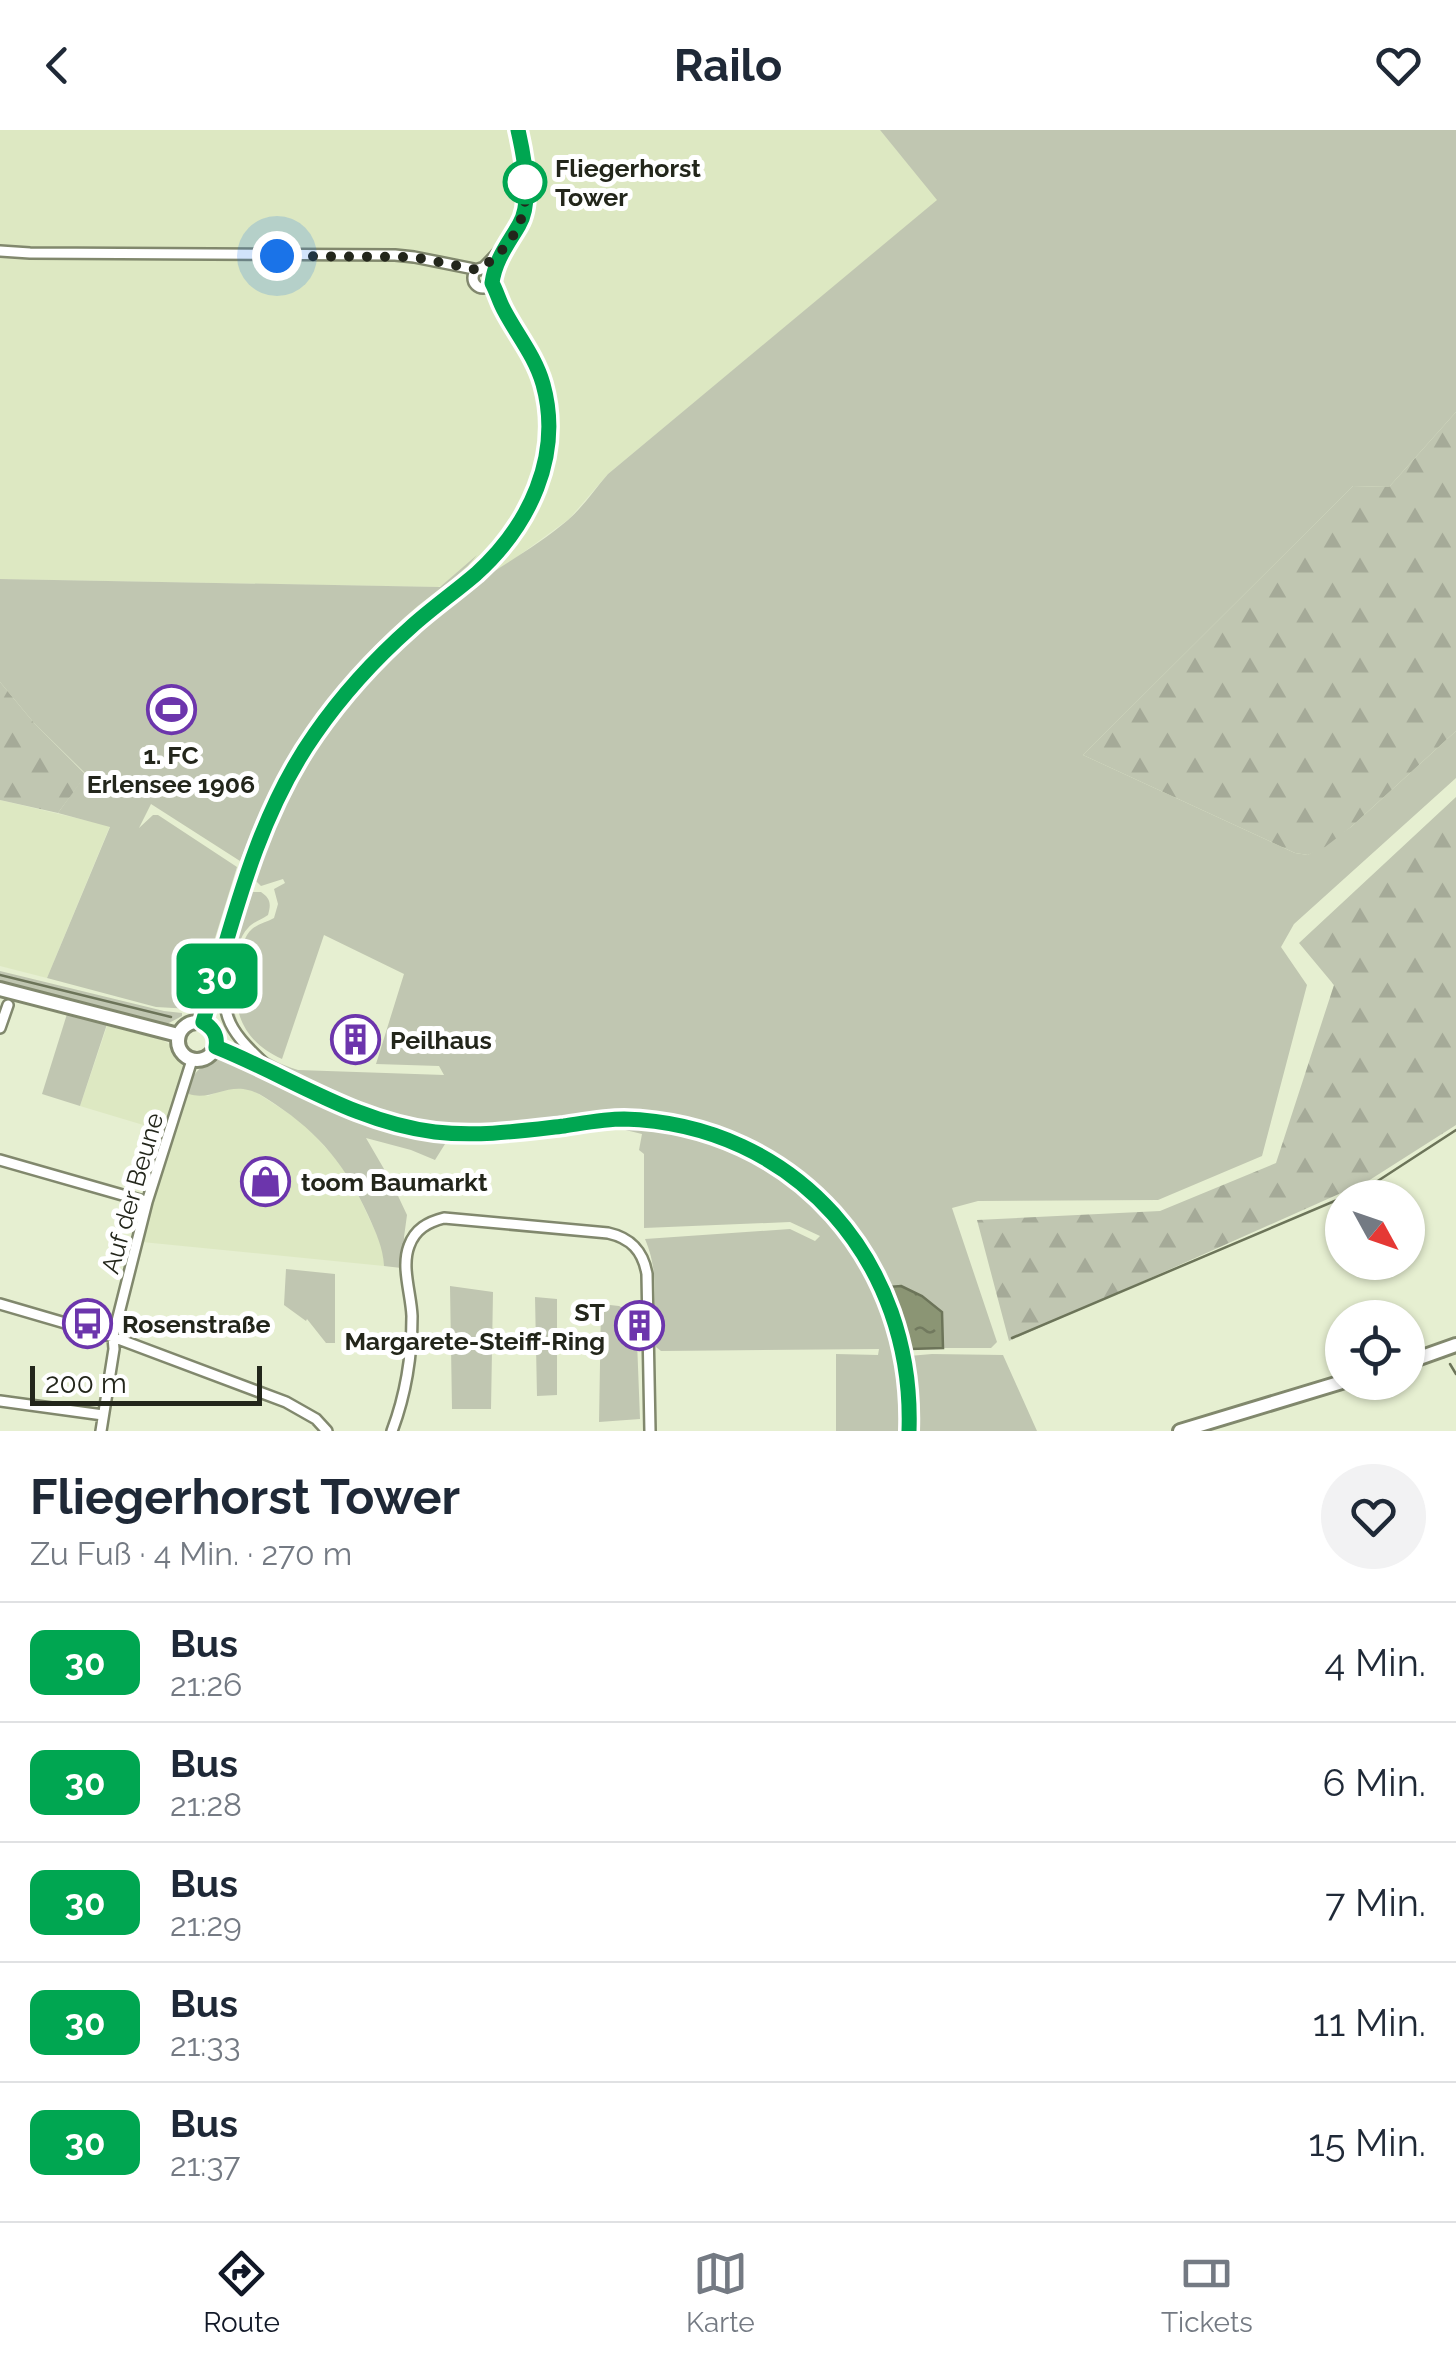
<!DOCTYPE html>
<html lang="de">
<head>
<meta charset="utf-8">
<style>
  body { margin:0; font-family:Raleway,sans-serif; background:#f2f2f3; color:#1f2937; height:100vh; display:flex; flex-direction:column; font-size:38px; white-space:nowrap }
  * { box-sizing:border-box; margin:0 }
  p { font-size:32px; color:#747a83 }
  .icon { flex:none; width:55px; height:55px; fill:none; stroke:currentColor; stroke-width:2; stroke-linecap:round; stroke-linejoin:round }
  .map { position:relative; height:1301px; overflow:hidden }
  .panel { display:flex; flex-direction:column; background:#fff; flex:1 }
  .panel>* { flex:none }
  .badge { padding:0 20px; border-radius:15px; font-size:35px; line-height:65px }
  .needle { width:65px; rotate:130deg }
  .buttons { position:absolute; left:1325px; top:1050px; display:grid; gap:20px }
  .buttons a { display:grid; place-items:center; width:100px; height:100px; border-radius:50%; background:#fff; box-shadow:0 2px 8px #0004; font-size:50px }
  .scale { position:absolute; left:30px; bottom:25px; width:232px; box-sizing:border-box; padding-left:10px; border:5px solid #23261b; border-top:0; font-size:28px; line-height:35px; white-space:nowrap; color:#23261b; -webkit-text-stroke:8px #fff; paint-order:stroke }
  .you { position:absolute; width:50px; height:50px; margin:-25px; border:8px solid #fff; border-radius:50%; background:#1a73e8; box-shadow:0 0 0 15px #1a73e833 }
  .map>.badge { position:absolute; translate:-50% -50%; box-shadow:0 0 0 5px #fff }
  .round { display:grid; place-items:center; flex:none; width:105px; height:105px; border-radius:52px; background:#f2f2f3 }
  .head { display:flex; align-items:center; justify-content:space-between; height:170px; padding:0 30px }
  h1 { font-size:48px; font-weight:700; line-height:75px }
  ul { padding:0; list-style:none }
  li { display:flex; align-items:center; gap:30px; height:120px; padding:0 30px; border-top:2px solid #e0e1e3 }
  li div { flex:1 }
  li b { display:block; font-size:38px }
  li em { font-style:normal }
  li .badge { min-width:110px; font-weight:700; text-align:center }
  header { display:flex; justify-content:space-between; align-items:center; height:130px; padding:0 30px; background:#fff; font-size:45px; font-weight:700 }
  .menu { display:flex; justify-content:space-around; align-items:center; height:140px; border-top:2px solid #e0e1e3; background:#fff; font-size:28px; color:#747a83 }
  .menu a { display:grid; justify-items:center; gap:5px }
  .menu .selected { color:#111827 }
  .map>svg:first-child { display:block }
  .built { fill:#dde8c2 }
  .green { fill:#c0c6b1 }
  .forest { fill:url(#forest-firs) }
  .water { fill:url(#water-ripples); stroke:#6c7459; stroke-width:2.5 }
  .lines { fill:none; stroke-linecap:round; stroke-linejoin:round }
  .stream { stroke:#6c7459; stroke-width:2.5 }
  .street-casing { stroke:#81886d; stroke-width:14 }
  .secondary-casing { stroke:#81886d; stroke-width:18 }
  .street { stroke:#fff; stroke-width:9 }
  .secondary { stroke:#fff; stroke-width:12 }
  .line-casing { stroke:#fff; stroke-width:22 }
  .line { stroke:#00a651; stroke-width:15 }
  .walk { stroke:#23261b; stroke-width:10; stroke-dasharray:0 18 }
  .stop-dot { fill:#fff; stroke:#00a651; stroke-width:5 }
  .labels { text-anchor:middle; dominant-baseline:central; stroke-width:10; stroke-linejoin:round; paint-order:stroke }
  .stop-label { font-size:25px; font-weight:bold; fill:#23261b; stroke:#fff; text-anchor:start }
  .poi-label { font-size:25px; font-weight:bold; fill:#23261b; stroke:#fff; text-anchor:start }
  .street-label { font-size:25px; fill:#23261b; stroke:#fff }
</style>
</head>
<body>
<header><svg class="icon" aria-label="back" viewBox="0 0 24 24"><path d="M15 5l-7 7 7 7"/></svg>Railo<svg class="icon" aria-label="heart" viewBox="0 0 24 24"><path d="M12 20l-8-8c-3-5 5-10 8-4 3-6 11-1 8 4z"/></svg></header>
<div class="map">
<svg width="1456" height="1301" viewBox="0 0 1456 1301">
  <defs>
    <pattern id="forest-firs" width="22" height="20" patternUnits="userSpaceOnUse" patternTransform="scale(2.5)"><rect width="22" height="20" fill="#c0c6b1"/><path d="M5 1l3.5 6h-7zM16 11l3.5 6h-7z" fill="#a5aa98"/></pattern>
    <pattern id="water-ripples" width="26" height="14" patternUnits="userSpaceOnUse" patternTransform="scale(2.5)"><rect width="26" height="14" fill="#8b9574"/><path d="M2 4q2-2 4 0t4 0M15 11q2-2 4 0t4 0" fill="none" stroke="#71795e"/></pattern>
  </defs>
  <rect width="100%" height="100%" fill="#e6efd1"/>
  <path class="built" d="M0,0H880L938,70L608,344L569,389L502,438L438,457L0,449Z
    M0,670L110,696L47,848L0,836Z
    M107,896L163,910L173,917L179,930L197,936L188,958L208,966L222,960L236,957L254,961L302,992L338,1031L355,1058L383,1118L384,1136L142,1112L170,1003L80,976Z"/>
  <path class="green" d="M880,0H1456V282L1389,357L1353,356L1083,625L1295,723L1308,725L1351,697L1456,601V648L1294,794L1281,817L1307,855L1262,1026L1158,1070L978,1071L952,1078L997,1212L991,1218H943L942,1182C925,1169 909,1155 887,1157L871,1128L785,1037L647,987L489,1000L433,997L376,986L295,950L288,943L264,929L234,897L225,855L239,803L242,773L250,762H261C271,769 271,774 268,785C261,790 253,792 248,798C240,806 236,822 234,833C224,887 244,924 298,940L444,945L439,936L376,934L404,844L324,805L282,929C238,909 229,873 240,828C242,818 244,806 252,799C258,794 267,792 274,788L278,774L274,759L285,753L283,749L261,756L254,749C258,716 278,680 295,651C332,584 381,524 442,477C482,446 529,423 568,390C583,377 595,359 608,344L937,70Z
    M477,425C466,440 447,453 432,465C413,479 396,495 380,511C316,575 273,649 240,731L151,674L139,698L153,685H158L237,737L194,876L191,879L156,877L47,848L110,697L58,683L86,644L34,593L0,552V449L440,457Z
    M0,841L164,881L182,883V886L167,894V897L0,856Z
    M67,884L107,894L80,976L42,964Z
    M219,928L262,943L329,977L370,993L425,1006L617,993L682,1001L741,1021L778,1042L809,1066L849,1108L879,1160L898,1220L904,1301H836V1224L878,1225L879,1219L661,1221L656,1217C650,1177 662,1149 645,1109L790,1099L815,1111L820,1106L790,1092L644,1098V1024L639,1020L642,1004L617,998H595L490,1013L445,1014L435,1030L411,1020L366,1008L391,1051L407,1085L404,1107L410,1139L384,1136C383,1117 376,1103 368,1085C346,1036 320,1004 275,974C267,969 258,962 248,960C227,954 209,971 189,964C189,943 202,935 219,928Z
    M286,1139L335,1144V1213H326L307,1189L306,1191L284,1175Z
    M450,1156L493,1162L491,1279H452Z
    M535,1167L557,1169V1265L537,1266Z
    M601,1174L619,1176L636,1185L640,1289L599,1292Z
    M932,1224L1003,1225L1037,1301H916L909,1226Z"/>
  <path class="forest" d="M1456,282V601L1351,697L1325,717L1308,725L1295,723L1083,625L1353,356L1389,357Z
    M0,552L34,593L86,645L58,683L0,670Z
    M1456,667V995L1368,1051L1009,1211L977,1090L1160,1081L1276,1033L1334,855L1299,813Z"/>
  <path class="water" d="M901,1156L922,1166L942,1182L943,1218L910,1219L904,1196L887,1157Z"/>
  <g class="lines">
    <path class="stream" d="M0,845L171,887
      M1012,1208L1370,1056L1456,1000
      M1455,1223L1456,1222
      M1431,1230L1444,1227
      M1450,1234L1456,1244
      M1346,1256L1359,1252"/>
    <defs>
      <path id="street" d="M0,121L30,123L395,125L414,127L479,140
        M473 148a10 10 0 1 1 20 0a10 10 0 1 1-20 0Z
        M482,139C518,102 529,94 524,40C523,27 521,13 518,0
        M229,824C220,885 222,894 268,937
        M203,892C233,795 255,689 315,603C342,565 376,528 411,497C432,478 455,462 476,444C529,396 562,326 543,254C535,226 517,206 504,180C499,171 496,162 491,153
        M0,898L8,875
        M0,1030L147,1072
        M0,1174L113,1207L286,1272L316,1289L327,1301
        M0,1271L103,1285
        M101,1301L114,1219L113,1207L147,1072L192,930
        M392,1301C406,1264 412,1226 412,1186C411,1163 401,1137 409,1116C415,1099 428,1092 444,1088L608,1103C631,1108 643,1121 647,1144L650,1301"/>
      <path id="secondary" d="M0,859L178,905
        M178 911a19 19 0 1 1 38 0a19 19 0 1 1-38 0Z
        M216,917C289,946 354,993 435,1002C478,1007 521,1001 564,995C584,993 604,989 624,989C797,994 914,1132 909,1301
        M1408,1232L1456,1215
        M1180,1301L1342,1252"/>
    </defs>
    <use href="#street" class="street-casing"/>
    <use href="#secondary" class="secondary-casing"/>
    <use href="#street" class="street"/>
    <use href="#secondary" class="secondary"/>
  </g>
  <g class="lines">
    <defs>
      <path id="line" d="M518,0C524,26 533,72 519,95C508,114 495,130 492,153C497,162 499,171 504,180C517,205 535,226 543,254C563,326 529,396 476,444C455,462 432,478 411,497C376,528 342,565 315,604C255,689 232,795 203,892C213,898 218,905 216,917C289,946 354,992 435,1002C478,1007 520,1001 564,996C584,993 604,989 624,989C796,994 915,1133 909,1301"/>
    </defs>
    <use href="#line" class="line-casing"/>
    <use href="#line" class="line"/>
    <path class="walk" d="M277,126L414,127L478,140C510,119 529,90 525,52"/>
  </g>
  <defs>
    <symbol id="stadium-ring" viewBox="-11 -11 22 22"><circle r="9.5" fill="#fff" stroke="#6c35ac" stroke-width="1.5"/><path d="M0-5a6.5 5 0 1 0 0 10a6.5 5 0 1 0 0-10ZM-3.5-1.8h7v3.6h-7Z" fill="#6c35ac"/></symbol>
    <symbol id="building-ring" viewBox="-11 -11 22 22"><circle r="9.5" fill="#fff" stroke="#6c35ac" stroke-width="1.5"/><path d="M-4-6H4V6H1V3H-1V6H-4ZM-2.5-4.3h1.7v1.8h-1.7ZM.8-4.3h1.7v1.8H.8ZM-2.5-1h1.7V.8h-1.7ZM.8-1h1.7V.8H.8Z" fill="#6c35ac"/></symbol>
    <symbol id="shop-ring" viewBox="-11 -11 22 22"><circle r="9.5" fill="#fff" stroke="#6c35ac" stroke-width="1.5"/><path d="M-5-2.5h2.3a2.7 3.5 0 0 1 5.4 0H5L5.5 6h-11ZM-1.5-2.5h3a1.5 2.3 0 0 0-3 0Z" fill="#6c35ac"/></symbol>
    <symbol id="bus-ring" viewBox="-11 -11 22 22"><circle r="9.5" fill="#fff" stroke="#6c35ac" stroke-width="1.5"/><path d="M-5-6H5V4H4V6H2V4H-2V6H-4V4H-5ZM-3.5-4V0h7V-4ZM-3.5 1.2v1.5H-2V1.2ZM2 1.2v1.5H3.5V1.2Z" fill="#6c35ac"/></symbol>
  </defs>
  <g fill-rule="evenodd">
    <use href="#stadium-ring" x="144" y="552" width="55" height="55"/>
    <use href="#building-ring" x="328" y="882" width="55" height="55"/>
    <use href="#shop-ring" x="238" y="1024" width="55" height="55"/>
    <use href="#bus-ring" x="60" y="1166" width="55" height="55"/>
    <use href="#building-ring" x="612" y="1168" width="55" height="55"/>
  </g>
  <circle class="stop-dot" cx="525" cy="52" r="20"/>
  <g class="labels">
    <g class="stop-label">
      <text x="555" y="38">Fliegerhorst<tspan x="555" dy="29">Tower</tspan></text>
    </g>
    <g class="poi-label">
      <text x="171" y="625" text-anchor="middle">1. FC<tspan x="171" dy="29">Erlensee 1906</tspan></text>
      <text x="390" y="910">Peilhaus</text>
      <text x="301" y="1052">toom Baumarkt</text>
      <text x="605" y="1182" text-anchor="end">ST<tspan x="605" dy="29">Margarete-Steiff-Ring</tspan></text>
      <text x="122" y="1194">Rosenstraße</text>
    </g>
    <g class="street-label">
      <text transform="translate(132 1063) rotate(-74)">Auf der Beune</text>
    </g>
  </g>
</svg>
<div class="buttons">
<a><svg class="needle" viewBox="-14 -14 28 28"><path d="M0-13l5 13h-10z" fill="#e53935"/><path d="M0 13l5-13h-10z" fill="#747a83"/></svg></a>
<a><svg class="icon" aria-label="locate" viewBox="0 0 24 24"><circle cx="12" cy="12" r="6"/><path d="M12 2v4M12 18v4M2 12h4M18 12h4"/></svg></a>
</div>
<div class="scale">200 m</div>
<div class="you" style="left:277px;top:126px"></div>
<b class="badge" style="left:217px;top:846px;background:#00a651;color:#fff">30</b>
</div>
<section class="panel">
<div class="head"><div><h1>Fliegerhorst Tower</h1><p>Zu Fuß · 4 Min. · 270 m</p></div><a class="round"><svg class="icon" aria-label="heart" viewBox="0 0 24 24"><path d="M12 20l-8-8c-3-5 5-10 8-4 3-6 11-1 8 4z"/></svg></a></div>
<ul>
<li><span class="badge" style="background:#00a651;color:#fff">30</span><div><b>Bus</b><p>21:26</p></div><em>4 Min.</em></li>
<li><span class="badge" style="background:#00a651;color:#fff">30</span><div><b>Bus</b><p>21:28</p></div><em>6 Min.</em></li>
<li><span class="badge" style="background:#00a651;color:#fff">30</span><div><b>Bus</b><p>21:29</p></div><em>7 Min.</em></li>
<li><span class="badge" style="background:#00a651;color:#fff">30</span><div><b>Bus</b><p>21:33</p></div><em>11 Min.</em></li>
<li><span class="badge" style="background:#00a651;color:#fff">30</span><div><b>Bus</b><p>21:37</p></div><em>15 Min.</em></li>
</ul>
</section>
<nav class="menu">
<a class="selected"><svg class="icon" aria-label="directions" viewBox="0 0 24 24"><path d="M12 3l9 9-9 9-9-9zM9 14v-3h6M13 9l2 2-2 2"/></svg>Route</a>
<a><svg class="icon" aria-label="map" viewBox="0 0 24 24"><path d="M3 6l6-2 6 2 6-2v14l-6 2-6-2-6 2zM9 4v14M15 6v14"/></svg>Karte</a>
<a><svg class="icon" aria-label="tickets" viewBox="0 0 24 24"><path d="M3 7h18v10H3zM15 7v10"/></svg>Tickets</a>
</nav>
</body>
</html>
